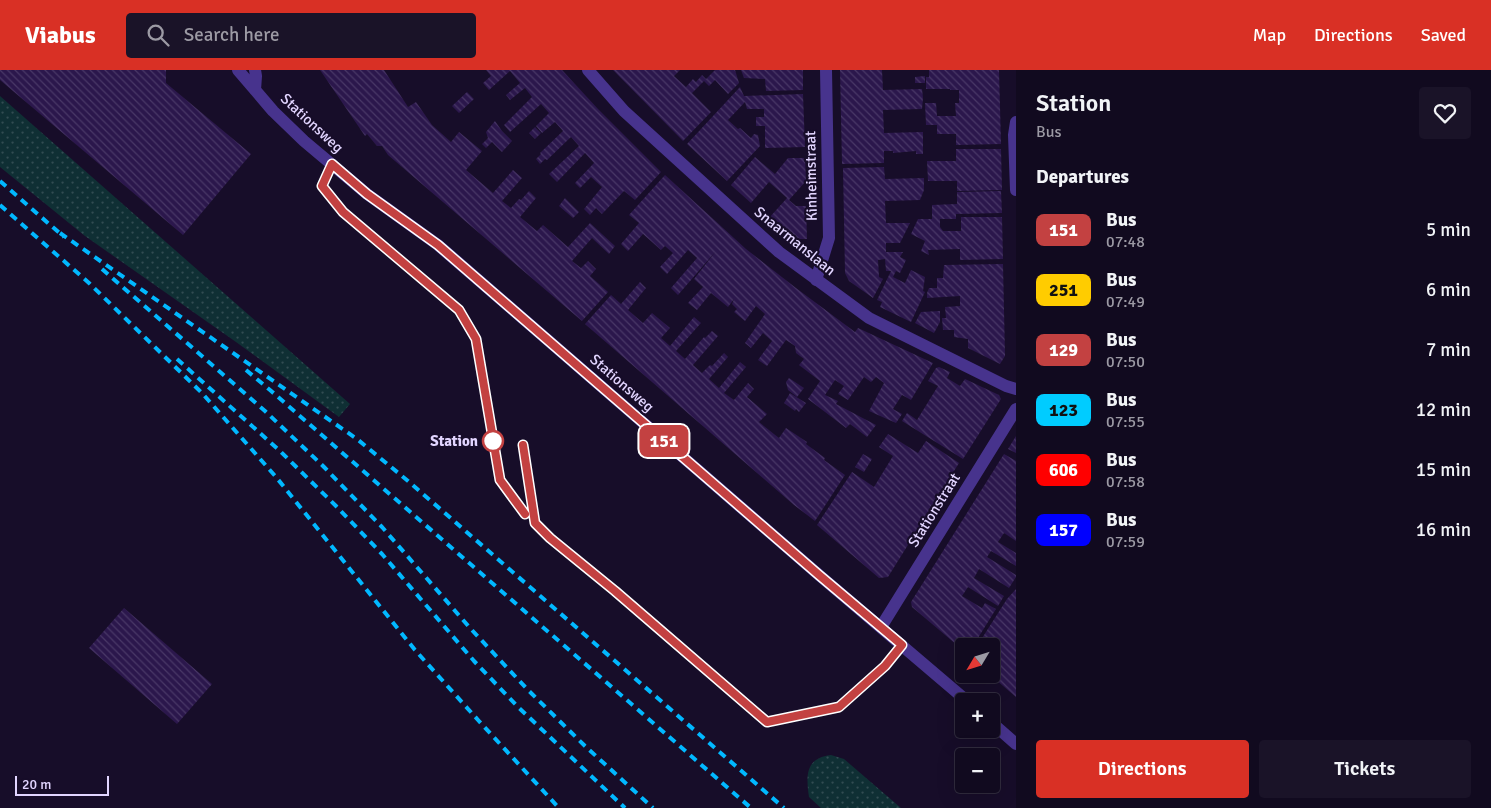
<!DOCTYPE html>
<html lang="en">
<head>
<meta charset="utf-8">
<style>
  body { margin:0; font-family:Signika,sans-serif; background:#1a1328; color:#f1f3f6; height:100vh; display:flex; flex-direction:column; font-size:19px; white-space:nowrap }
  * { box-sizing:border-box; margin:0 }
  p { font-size:16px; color:#9c9aa4 }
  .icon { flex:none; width:28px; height:28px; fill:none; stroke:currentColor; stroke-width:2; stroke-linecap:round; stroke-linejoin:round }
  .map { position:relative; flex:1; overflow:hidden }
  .details { display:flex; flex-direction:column; background:#110a1f; width:475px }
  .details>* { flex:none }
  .badge { padding:0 10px; border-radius:8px; font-size:18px; line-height:32px }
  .needle { width:32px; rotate:232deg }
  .fabs { position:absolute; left:955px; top:568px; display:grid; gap:10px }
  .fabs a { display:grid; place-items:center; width:45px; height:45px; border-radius:5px; background:#110a1f; box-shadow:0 5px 20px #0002,0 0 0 1px #302b3d; font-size:25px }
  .scale { position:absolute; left:15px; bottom:12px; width:94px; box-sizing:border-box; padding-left:5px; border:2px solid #e2d5ff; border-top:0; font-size:14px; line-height:18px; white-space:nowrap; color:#e2d5ff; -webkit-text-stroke:4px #170d29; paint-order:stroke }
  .map>.badge { position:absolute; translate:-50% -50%; box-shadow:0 0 0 2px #fff }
  h2 { padding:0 20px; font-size:19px; line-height:45px }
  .round { display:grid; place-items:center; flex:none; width:52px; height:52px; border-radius:5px; background:#1a1328 }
  .head { display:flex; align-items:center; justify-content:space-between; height:85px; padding:0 20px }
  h1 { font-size:24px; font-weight:600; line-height:38px }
  .action { display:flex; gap:10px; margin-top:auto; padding:10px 20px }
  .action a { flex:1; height:58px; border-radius:5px; background:#d93025; color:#fff; font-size:20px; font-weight:600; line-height:58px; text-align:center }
  .action a+a { background:#1a1328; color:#f1f3f6 }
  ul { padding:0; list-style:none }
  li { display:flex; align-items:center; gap:15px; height:60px; padding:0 20px }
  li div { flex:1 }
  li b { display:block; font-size:19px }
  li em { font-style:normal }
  li .badge { min-width:55px; font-weight:700; text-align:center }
  header { display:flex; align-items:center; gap:30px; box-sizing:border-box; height:70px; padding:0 25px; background:#d93025; color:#fff }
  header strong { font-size:24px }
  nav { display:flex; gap:28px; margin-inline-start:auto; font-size:18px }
  .search { width:350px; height:45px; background:#1a1328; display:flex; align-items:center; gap:12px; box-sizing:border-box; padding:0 18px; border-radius:5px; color:#9c9aa4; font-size:19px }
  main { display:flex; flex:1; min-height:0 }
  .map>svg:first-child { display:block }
  .grass { fill:url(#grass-dots) }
  .building { fill:url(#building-back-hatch) }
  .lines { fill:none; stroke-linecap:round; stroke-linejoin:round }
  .minor { stroke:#47338d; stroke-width:12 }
  .rail { stroke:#01b8ff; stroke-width:4; stroke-dasharray:8 6; stroke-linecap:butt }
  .line-casing { stroke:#fff; stroke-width:11 }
  .line { stroke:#c34141; stroke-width:8 }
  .stop-dot { fill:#fff; stroke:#c34141; stroke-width:2.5 }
  .labels { text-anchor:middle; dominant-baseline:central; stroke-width:4.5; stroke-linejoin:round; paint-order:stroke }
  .street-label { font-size:15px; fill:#e2d5ff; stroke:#170d29 }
  .stop-label { font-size:15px; font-weight:bold; fill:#e2d5ff; stroke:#170d29; text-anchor:end }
</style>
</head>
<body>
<header>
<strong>Viabus</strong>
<div class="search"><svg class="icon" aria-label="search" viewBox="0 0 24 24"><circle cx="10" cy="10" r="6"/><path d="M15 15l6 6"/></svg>Search here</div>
<nav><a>Map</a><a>Directions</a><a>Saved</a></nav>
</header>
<main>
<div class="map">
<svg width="1016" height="738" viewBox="0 0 1016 738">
  <defs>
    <pattern id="grass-dots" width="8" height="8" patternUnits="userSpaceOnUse" patternTransform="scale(1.25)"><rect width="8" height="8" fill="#0f2f34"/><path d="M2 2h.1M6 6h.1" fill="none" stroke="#324c52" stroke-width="1.8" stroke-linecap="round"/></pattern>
    <pattern id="building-back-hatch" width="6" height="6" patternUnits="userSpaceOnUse" patternTransform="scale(1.25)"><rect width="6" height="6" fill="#2b174c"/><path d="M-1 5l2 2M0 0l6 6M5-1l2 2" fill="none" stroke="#493867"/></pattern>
  </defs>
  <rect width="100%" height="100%" fill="#170d29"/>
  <path class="grass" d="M0,26L350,334L339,347L236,272L85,166L0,97Z
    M831,685L844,689L901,738H821L809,727C806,706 805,688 831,685Z"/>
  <path class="building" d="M0,0H166V13L251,84L183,165L0,10Z
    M320,0H384L408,37L416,32L432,55L451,72L459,62L482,81L466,100L493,123L513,100L522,108L502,131L511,138L519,129L521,130L529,121L536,128L520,147L537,161L543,155L568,177L590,153L615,176L609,184L592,168L572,191L581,198L588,191L596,199L590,206L608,222L582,251L388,85L382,76H377L367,64L365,66Z
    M486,0H562L598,39L661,102L635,130L624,121L602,144L596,138L590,145L584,139L602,117L591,107L580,118L575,113L594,93L585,83L557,112L549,104L579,76L571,67L547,90L545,89L540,94L536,89L541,84L540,83L563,61L555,52L542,63L536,56L549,43L541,34L510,62L504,55L532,27L525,18L510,30L506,25L520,13L510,1L489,20L483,13L491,6Z
    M613,0H680L674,6L686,17L693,9L696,12L702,5L706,9L715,0H735L739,13L728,24L715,10L709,16L704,11L692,23L711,42L683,71Z
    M741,0H803V20L766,21L765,9L744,8Z
    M840,0H882L883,20L922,19L923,28L922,39L883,40L884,63L923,62V84H916V81L893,83V81H884V93L842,94Z
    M929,0H999L1001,74L956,75V64H937V55H926L925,33H936L937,46H956L955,33H959V20H950V19H926V7H929Z
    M925,6V13H915V7Z
    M740,17L744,26L803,24L805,77L765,78V56H756V47H764V39H747L745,32L728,50L738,59L740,58L751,68L754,64L758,65L760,76L727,111L687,74Z
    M467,22L474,29L459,43L452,36Z
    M495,51L502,61L512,71L502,82L492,72L486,78L482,74L488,68L486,62Z
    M535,57L541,63L535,69L529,63Z
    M956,79H1001L1002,120L957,121V111H928L927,91H956Z
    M755,87L775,104L788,88H805L806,111L789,130L796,136H806L807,169H794L769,148L787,128L769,112L751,133L731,115Z
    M884,97L885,109L924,108V120L920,130L885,131L886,153H910L900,173H886V182H903L900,187L906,190L900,203L896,201L893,207L905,213L911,200L925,207L923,221L925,222L911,252L880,237L882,232L877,230L891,201H886L885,189L878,190L879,207L883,209L873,228L849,211L845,203L843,98Z
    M665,105L746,179L796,218L855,262L858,258L933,293L911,330L902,325L893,339L902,344L896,353L869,341L884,313L876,307L871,312L864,307L848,330L838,324L844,316L835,310L825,325L838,331L836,334L876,355L867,367L850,354L846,358L808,329L820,311L799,295L804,289L796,283L795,276L786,270L767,296L758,290L772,271L763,263L751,278L745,273L765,244L756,236L745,251L734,242L737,239L732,234L734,229L728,237L711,223L697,240L688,233L703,217L694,209L716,181L678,225L671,218L697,188L688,180L667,204L660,197L673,183L665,176L661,180L643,164L628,181L621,174L639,153L629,145Z
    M1001,121L1002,143L956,144V149H940V158V157L943,161H961V147H1002L1003,189L960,190V179L928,180L929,185L921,181L925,171L911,164L918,149H932V135L957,134V122Z
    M565,128L579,142L573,148L559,136Z
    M1003,194L1005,286L1000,294L968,278V269L954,267V260H943L942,248H946L945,237L960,236V226L927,228V223L929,218H937V208H943L944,195Z
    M640,212L646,218L628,240L643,253L652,243L670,258L661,268L670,276L694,247L701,253L676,281L685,289L704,267L705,268L712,261L718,266L693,295L702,303L710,295L712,296L724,283L728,287L709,309L719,318L740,292L746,297L724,323L734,330L748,313L754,319L747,327L767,344L759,352L779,368L786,358L807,372L806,374L825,388L824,390L845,405L815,451L794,435L585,254L611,225L621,234Z
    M940,241V252L934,263L915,253L921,242Z
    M939,297L950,302L947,308L960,316L965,309L999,325L1001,329L963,389L902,351L907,343L917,350L938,316L928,311L936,298Z
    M789,308L804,318L797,327L788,320L786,312Z
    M790,323L806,333L799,342L796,339L795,341L784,333Z
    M888,364L918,383L926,371L959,393L888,507L879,508L817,455L852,402L874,417L893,386L879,377Z
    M1016,366V383L1008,379Z
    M863,384L872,389L864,402L855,397Z
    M1004,384L1016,391V471L1004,463L998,472L1016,483V496L991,481L987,487L1016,505V507L1009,518L979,499L974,508L1004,526L998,536L968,517L962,526L982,538L985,533L996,539L973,576H964V581L912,537L911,532Z
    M1016,519V627L989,604H991V576H977L1007,529Z
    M124,538L212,614L177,654L89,578Z"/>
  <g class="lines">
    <path class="minor" d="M238,0L273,41L304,71L367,124L438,175L819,505L967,631
      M588,0L624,41L779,182L869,248L1006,316L1016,319
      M255,20L256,6L255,0
      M1016,52L1014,65L1016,120
      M816,210L829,168L826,0
      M881,557L1016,339
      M991,652L1016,674"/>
    <path class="rail" d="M0,111L64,167
      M0,135L89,213L202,323L276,407L415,580L478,650L559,738
      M60,163L357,369L408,411L784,738
      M102,199L265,341L323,396L382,457L470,558L527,619L585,676L653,738
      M177,289L280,381L336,436L382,484L474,591L517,636L625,738
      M246,300L270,320L751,738"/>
  </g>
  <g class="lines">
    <defs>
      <path id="line" d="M523,375L535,453L550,468L615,521L767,652L839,637L885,596L902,575L819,505L438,175L367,124L332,94L322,116L343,142L459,240L476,269L500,410L525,444"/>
    </defs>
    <use href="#line" class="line-casing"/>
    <use href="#line" class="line"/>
  </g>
  <circle class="stop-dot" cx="493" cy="371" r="10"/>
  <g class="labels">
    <g class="street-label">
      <text transform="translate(312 53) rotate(43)">Stationsweg</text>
      <text transform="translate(811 106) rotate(-91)">Kinheimstraat</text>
      <text transform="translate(795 171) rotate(39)">Snaarmanslaan</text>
      <text transform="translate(622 313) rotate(41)">Stationsweg</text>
      <text transform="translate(934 440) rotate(-58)">Stationstraat</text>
    </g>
    <g class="stop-label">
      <text x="478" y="371">Station</text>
    </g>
  </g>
</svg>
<div class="fabs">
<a><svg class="needle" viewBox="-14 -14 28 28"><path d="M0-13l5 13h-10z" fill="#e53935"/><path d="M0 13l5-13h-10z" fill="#9c9aa4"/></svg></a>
<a>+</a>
<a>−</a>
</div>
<div class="scale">20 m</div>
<b class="badge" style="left:664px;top:371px;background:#c34141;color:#fff">151</b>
</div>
<section class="details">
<div class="head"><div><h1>Station</h1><p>Bus</p></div><a class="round"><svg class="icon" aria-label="heart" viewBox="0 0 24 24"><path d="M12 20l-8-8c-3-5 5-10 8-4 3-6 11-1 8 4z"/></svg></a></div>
<h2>Departures</h2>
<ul>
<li><span class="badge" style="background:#c34141;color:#fff">151</span><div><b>Bus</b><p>07:48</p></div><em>5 min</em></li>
<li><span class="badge" style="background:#fc0;color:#111">251</span><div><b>Bus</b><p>07:49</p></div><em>6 min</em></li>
<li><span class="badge" style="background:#c34141;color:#fff">129</span><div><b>Bus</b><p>07:50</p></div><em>7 min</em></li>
<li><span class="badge" style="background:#0cf;color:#111">123</span><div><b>Bus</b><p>07:55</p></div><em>12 min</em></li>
<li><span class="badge" style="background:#f00;color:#fff">606</span><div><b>Bus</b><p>07:58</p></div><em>15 min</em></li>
<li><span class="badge" style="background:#00f;color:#fff">157</span><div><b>Bus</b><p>07:59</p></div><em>16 min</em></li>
</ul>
<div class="action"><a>Directions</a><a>Tickets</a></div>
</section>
</main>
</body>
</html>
